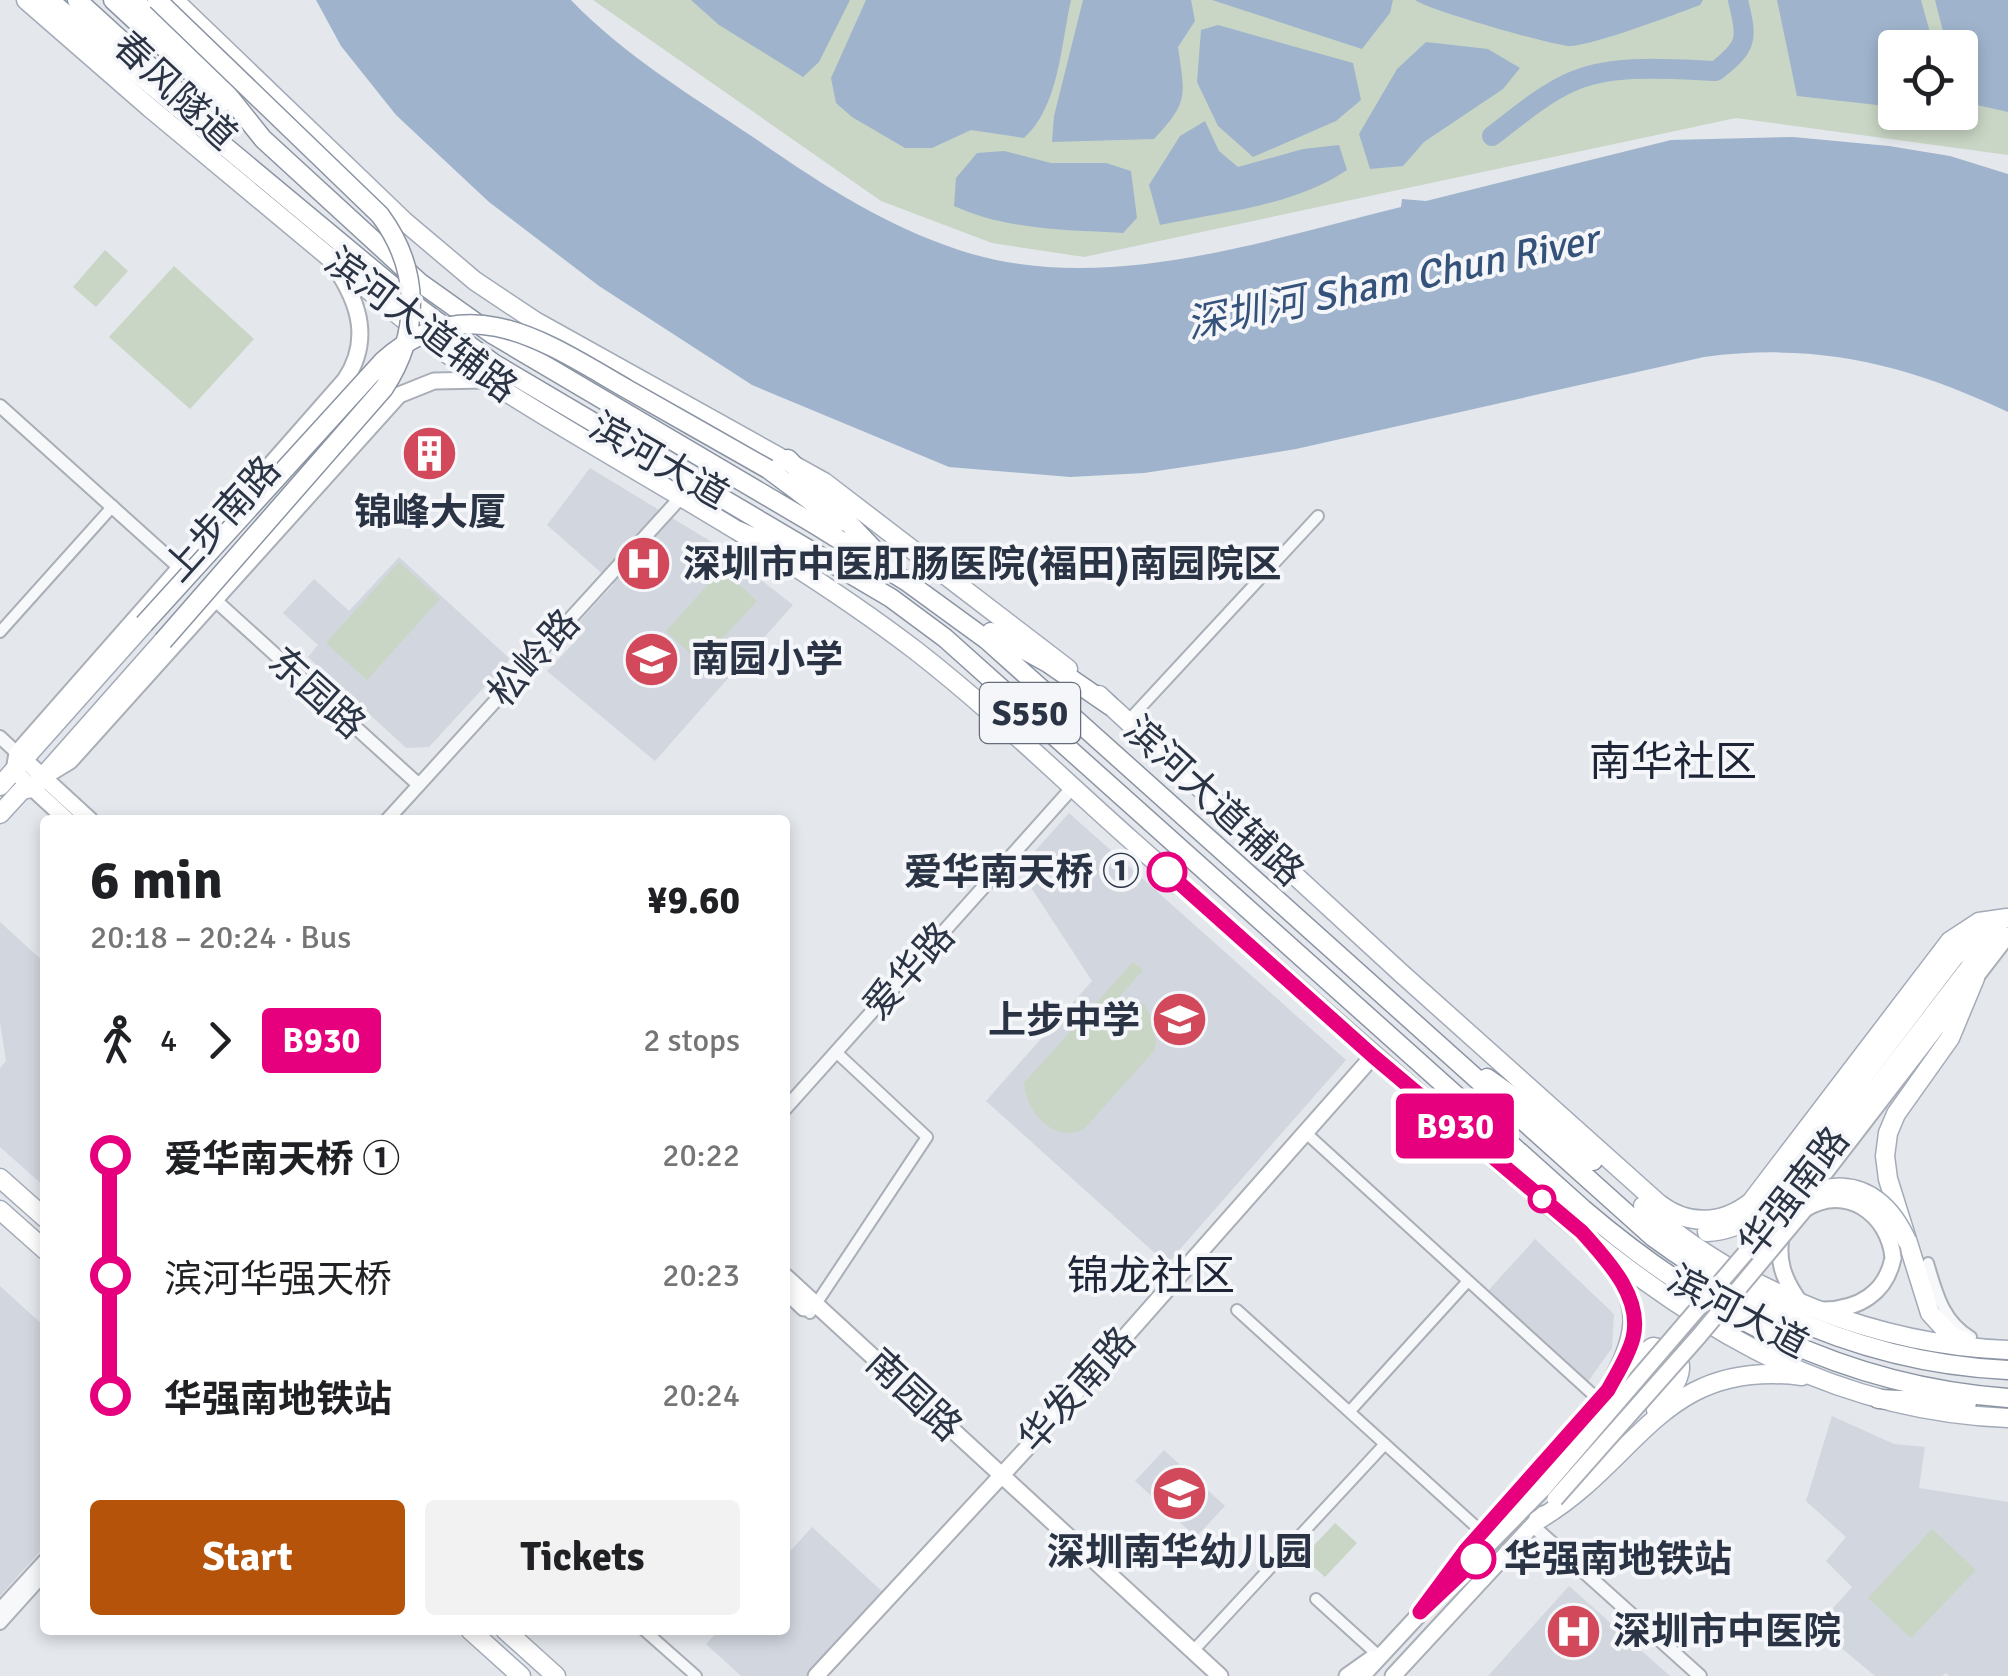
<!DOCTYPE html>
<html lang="en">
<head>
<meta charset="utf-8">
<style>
  body { margin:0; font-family:Signika,"Noto Sans SC",sans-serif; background:#f2f2f2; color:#202124; height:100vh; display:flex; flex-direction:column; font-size:38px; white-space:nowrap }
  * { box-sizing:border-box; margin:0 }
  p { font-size:32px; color:#757577 }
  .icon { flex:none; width:55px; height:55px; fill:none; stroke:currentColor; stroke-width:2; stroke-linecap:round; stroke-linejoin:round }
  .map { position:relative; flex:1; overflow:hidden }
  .panel { position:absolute; left:40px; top:815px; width:750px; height:820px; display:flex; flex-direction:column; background:#fff; border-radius:10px; box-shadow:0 5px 15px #0003 }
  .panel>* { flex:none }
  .badge { padding:0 20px; border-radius:8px; font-size:35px; line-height:65px }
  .fabs { position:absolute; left:1878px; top:30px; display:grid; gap:20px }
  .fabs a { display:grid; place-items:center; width:100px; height:100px; border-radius:10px; background:#fff; box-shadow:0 5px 15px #0003; font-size:50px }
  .map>.badge { position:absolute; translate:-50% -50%; box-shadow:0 0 0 5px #fff }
  .legs { display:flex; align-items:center; gap:15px; height:110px; padding:0 50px; font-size:32px }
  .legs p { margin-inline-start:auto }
  .overview { display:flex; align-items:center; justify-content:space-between; height:170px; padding:0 50px }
  h1 { font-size:55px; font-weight:700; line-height:75px }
  .action { display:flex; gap:20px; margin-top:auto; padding:20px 50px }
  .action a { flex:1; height:115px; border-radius:10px; background:#b45309; color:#fff; font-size:40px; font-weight:700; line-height:115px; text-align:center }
  .action a+a { background:#f2f2f2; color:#202124 }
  ul { padding:0 50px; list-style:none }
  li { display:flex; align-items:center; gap:35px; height:120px; font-size:38px }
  li i { display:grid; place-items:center; width:15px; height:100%; margin:0 12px; background:currentColor }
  li i::after { content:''; width:25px; height:25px; margin:-12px; border:8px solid; border-radius:50%; background:#fff }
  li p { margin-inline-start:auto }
  li:first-child i { background:linear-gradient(#0000 50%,currentColor 0) }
  li:last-child i { background:linear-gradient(currentColor 50%,#0000 0) }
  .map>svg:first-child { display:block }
  .built { fill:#d2d6de }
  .green { fill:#c9d6c5; fill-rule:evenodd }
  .water { fill:#9fb4cc }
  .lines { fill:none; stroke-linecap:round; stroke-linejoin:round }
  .river { stroke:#9fb4cc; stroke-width:20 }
  .minor-casing { stroke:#a9aeb7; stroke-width:14 }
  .tertiary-casing { stroke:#a9aeb7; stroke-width:16 }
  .secondary-casing { stroke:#a9aeb7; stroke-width:19 }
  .primary-casing { stroke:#a3abb8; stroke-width:21 }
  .trunk-casing { stroke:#8b94a3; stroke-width:21 }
  .minor { stroke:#f7f8fa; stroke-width:10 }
  .tertiary { stroke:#f7f8fa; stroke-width:12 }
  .secondary { stroke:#fff; stroke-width:15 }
  .primary { stroke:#fff; stroke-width:18 }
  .trunk { stroke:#fff; stroke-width:18 }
  .secondary-bridge-casing { stroke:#a9aeb7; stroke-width:19; stroke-linecap:butt }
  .primary-bridge-casing { stroke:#a3abb8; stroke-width:21; stroke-linecap:butt }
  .trunk-bridge-casing { stroke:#8b94a3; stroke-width:21; stroke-linecap:butt }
  .secondary-bridge { stroke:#fff; stroke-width:15 }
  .primary-bridge { stroke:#fff; stroke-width:18 }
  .trunk-bridge { stroke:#fff; stroke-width:18 }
  .line-1-casing { stroke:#fff; stroke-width:22 }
  .line-1 { stroke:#e6007e; stroke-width:15 }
  .stop-1-dot { fill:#fff; stroke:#e6007e; stroke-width:5 }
  .labels { text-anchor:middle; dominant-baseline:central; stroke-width:8; stroke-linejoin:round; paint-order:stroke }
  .shield { fill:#f4f6f9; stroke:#676e7b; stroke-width:2.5 }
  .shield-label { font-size:35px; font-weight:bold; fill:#2b3445 }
  .street-label { font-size:38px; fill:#2b3445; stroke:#f4f6f9 }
  .poi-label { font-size:38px; font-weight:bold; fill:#2b3445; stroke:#f4f6f9; text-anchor:start }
  .stop-label { font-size:38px; font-weight:bold; fill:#2b3445; stroke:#f4f6f9; text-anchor:end }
  .water-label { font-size:40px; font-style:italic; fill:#34527a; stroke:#f4f6f9 }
  .quarter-label { font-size:42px; fill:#1d2536; stroke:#f4f6f9 }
</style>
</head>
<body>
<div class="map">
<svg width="2008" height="1676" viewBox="0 0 2008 1676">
  <rect width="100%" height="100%" fill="#e4e7ec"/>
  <path class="built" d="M590,468L715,544L793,605L655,761L547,671L585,631L578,623L614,584L547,525Z
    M399,557L510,659L429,747L406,748L308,657L318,645L283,613L314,579L349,611Z
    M1069,813L1346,1060L1167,1264L986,1101L1092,981L1019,869Z
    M0,922L45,963V1187L0,1147V1068L6,1061L0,1022Z
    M1535,1239L1614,1314L1612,1348L1587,1383L1487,1292Z
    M0,1286L45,1327V1546L0,1596Z
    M1832,1416L1894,1444L1925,1447L1919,1488L2008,1502V1676H1949L1946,1673L1942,1676H1875L1816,1627L1852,1587L1826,1561L1846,1537L1806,1501Z
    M1164,1450L1225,1506L1196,1537L1135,1481Z
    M812,1527L885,1594L810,1676H741L706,1644L719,1630H785V1557Z
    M1569,1586L1670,1676H1488Z"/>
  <path class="green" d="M593,0H2008V155L1736,118L1084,257L992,243L881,201ZM1895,48H1960V112H1895Z
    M105,250L128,271L96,307L73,287Z
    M174,266L254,339L190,409L109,337Z
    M399,562L440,599L367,680L326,643Z
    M722,569L757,601L700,663L666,631Z
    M1133,962L1143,970L1120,996L1144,1004L1154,1023L1156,1043L1154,1051L1083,1130C1052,1142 1027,1113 1024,1083Z
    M1335,1523L1357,1543L1325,1577L1303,1557Z
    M1932,1529L1976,1570L1911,1638L1868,1598Z"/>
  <path class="water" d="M316,0H571C624,55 690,95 753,137C818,182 883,225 959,250C1102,297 1261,241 1401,207L1402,199L1426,201L1671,140L1793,137L1889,146L1950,156L2008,174V412C1907,364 1817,342 1704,357L1296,449L1204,464L1144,473L1070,477L949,467L752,385L599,286L489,202L396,115L341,46Z
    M691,0H850L819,62L803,77L719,25Z
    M866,0H1071C1061,44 1059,107 1024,138L971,130L932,148H905L852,117L836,103L831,78Z
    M1083,0H1191L1195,21L1178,47C1185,96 1189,102 1154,139L1052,142L1054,116Z
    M1212,0H1393L1390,13L1362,49Z
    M1415,0H1703L1700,5C1676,14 1590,47 1568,46C1548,44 1428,10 1415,0Z
    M1777,0H1921L1934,47L1895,48V107L1797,96Z
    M1935,0H2008V112L1964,102L1960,93V48L1947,47Z
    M1218,25L1353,63L1361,100L1336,121L1253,157L1218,126L1197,82L1201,30Z
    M1426,42L1488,49L1520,68L1503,89L1424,142L1403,166L1370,169L1359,134L1397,69Z
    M1205,121L1219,151L1238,167L1303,149L1339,145L1347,170C1294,206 1222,212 1160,225L1149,185L1180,136Z
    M1004,151L1051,163H1106L1131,171L1137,218L1123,233C1067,230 1006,230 954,206L956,178L977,153Z"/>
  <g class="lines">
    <path class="river" d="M1492,136C1516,118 1541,96 1569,83C1611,63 1670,69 1716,71C1749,45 1747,39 1738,0"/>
    <defs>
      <path id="minor" d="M0,632L113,506
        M1128,721L1318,516
        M1306,1133L1599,1400
        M1928,1263C1937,1293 1943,1320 1971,1337
        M1237,1310L1482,1532
        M810,1313L927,1137L836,1052
        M1350,1411L1468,1281
        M1316,1599L1380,1657
        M644,1630L696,1676
        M1193,1651L1385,1444"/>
      <path id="tertiary" d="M0,406L179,567
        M215,600L419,785
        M0,737L17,753
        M387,820L682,496
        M785,1109L1072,788
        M1533,1526L1700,1676
        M0,1609L45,1560
        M0,1623L45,1573"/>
      <path id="secondary" d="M17,753L90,820
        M47,775L70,761L399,395L434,381L485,380
        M67,820L14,771L17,753L345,380C371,341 360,304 335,267
        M1807,1196L2008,935
        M1781,1210L1999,927
        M1782,1231C1776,1259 1783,1279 1799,1301
        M785,1276L1220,1676
        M785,1290L804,1308
        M1824,1310C1859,1309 1886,1293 1893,1258
        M1445,1589L1543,1489
        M816,1676L1026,1449L1373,1056
        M1347,1676L1371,1659
        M1362,1676L1428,1605
        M1393,1676L1543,1514"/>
      <path id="primary" d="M26,0L150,108L437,347C593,453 765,535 915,650C991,709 1059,776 1131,840C1257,952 1383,1064 1512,1174
        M174,0L404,221L475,281L535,321L824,482L1068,669
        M1099,695L1401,973L1658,1203C1687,1226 1722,1225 1751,1202L1950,941L1979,922L2007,918
        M0,786L144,624
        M0,814L22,790L33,788L163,641
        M1813,1143L1954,957L1998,923
        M0,1178L45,1218
        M1539,1197C1679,1316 1818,1411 2008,1418
        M1643,1206C1741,1292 1878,1345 2008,1350
        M0,1210L45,1250
        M1707,1232C1744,1230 1761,1211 1782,1184
        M1966,1342L1950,1335L1930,1313L1888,1179L1885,1156L1888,1133L1896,1114L1950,1038L1975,978
        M1626,1371L1640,1356L1653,1347C1701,1354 1674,1389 1656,1410
        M1538,1520C1639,1461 1661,1358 1802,1376
        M1420,1612L1467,1550L1608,1390C1635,1338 1647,1308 1605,1259
        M470,1630L521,1676
        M505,1630L556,1676"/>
      <path id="trunk" d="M49,0L419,308L493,363L891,598L945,638L1583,1209C1707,1315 1843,1386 2008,1398
        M77,0L202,114
        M113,0L223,102
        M134,0L211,74L263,139L419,282L492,334L814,524L906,581L987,640L1653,1237C1758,1314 1876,1364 2008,1370
        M788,459L880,556
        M768,469L839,522
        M739,531L816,565
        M991,632L1048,663L1109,705
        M1487,1078L1536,1113L1593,1161
        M1478,1128L1548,1204
        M1878,1399L1967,1403"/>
    </defs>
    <use href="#minor" class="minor-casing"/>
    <use href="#tertiary" class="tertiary-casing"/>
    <use href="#secondary" class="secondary-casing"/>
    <use href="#primary" class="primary-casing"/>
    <use href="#trunk" class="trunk-casing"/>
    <use href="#minor" class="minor"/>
    <use href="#tertiary" class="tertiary"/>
    <use href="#secondary" class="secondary"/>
    <use href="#primary" class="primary"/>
    <use href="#trunk" class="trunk"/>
    <defs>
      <path id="secondary-bridge" d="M1543,1489L1767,1228
        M1555,1499L1699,1336L1805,1209C1846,1183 1889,1214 1893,1258"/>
      <path id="primary-bridge" d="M1767,1228C1814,1174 1875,1170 1907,1241"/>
      <path id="trunk-bridge" d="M157,0L380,215C420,269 421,332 384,388L163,641
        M144,624L383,361C467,285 547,343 627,389C674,416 721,442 768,469"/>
    </defs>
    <use href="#secondary-bridge" class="secondary-bridge-casing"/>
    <use href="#primary-bridge" class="primary-bridge-casing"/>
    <use href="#trunk-bridge" class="trunk-bridge-casing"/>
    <use href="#secondary-bridge" class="secondary-bridge"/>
    <use href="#primary-bridge" class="primary-bridge"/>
    <use href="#trunk-bridge" class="trunk-bridge"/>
  </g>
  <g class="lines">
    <defs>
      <path id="line-1" d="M1167,872L1373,1056L1582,1232C1607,1260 1643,1297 1633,1338C1628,1357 1617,1373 1608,1390L1466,1550L1420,1612L1476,1559"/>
    </defs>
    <use href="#line-1" class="line-1-casing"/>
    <use href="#line-1" class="line-1"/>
  </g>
  <defs>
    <symbol id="building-disc" viewBox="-11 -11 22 22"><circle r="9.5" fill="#d1495b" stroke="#f4f6f9"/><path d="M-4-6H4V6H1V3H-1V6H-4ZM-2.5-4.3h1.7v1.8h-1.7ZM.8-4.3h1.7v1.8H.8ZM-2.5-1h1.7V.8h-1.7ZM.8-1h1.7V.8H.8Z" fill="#fff"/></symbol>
    <symbol id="hospital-disc" viewBox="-11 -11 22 22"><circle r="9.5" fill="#d1495b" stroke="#f4f6f9"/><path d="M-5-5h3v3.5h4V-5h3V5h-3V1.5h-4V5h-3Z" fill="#fff"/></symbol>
    <symbol id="school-disc" viewBox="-11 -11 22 22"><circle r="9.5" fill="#d1495b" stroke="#f4f6f9"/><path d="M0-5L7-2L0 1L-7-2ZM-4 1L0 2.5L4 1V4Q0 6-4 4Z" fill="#fff"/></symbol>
  </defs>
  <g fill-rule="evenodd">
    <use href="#building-disc" x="398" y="422" width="63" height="63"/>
    <use href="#hospital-disc" x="612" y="532" width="63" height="63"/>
    <use href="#school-disc" x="620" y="628" width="63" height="63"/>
    <use href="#school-disc" x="1148" y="988" width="63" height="63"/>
    <use href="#school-disc" x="1148" y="1462" width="63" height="63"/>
    <use href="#hospital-disc" x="1542" y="1600" width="63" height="63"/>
  </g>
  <g class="stop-1-dot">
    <circle cx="1167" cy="872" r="18"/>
    <circle cx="1542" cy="1199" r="12"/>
    <circle cx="1476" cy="1559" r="18"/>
  </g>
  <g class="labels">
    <rect class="shield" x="980" y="683" width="100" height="60" rx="8"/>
    <g class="shield-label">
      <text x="1030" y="713">S550</text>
    </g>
    <g class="street-label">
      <text transform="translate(175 91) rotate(43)">春风隧道</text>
      <text transform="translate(421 325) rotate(37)">滨河大道辅路</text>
      <text transform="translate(659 461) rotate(30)">滨河大道</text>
      <text transform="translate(222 519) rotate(-48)">上步南路</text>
      <text transform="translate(534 658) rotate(-48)">松岭路</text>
      <text transform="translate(317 693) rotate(42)">东园路</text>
      <text transform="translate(1214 801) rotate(43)">滨河大道辅路</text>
      <text transform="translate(909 971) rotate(-48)">爱华路</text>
      <text transform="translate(1794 1192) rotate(-52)">华强南路</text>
      <text transform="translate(1738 1312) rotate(28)">滨河大道</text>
      <text transform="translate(1077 1390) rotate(-48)">华发南路</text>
      <text transform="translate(914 1395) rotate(43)">南园路</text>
    </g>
    <g class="poi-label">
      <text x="430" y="512" text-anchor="middle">锦峰大厦</text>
      <text x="683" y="564">深圳市中医肛肠医院(福田)南园院区</text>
      <text x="691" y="659">南园小学</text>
      <text x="1140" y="1020" text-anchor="end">上步中学</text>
      <text x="1180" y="1552" text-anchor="middle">深圳南华幼儿园</text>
      <text x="1613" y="1631">深圳市中医院</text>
    </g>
    <g class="stop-label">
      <text x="1140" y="872">爱华南天桥 ①</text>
      <text x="1504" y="1559" text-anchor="start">华强南地铁站</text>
    </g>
    <g class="water-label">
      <text transform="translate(1392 282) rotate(-12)">深圳河 Sham Chun River</text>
    </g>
    <g class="quarter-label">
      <text x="1673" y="762">南华社区</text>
      <text x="1151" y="1276">锦龙社区</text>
    </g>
  </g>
</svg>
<div class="fabs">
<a><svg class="icon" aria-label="locate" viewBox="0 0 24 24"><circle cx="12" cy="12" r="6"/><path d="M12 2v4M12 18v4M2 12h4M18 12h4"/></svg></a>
</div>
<b class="badge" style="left:1455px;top:1126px;background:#e6007e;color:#fff">B930</b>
<section class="panel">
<div class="overview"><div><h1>6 min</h1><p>20:18 – 20:24 · Bus</p></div><b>¥9.60</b></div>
<div class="legs"><svg class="icon" aria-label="walk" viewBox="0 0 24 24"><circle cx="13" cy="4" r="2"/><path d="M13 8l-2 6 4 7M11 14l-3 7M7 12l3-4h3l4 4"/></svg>4<svg class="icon" aria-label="forward" viewBox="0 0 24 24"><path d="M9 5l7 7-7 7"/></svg><b class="badge" style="background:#e6007e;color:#fff">B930</b><p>2 stops</p></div>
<ul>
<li><i style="color:#e6007e"></i><b>爱华南天桥 ①</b><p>20:22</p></li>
<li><i style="color:#e6007e"></i><span>滨河华强天桥</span><p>20:23</p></li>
<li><i style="color:#e6007e"></i><b>华强南地铁站</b><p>20:24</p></li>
</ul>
<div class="action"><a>Start</a><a>Tickets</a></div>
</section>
</div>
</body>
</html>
